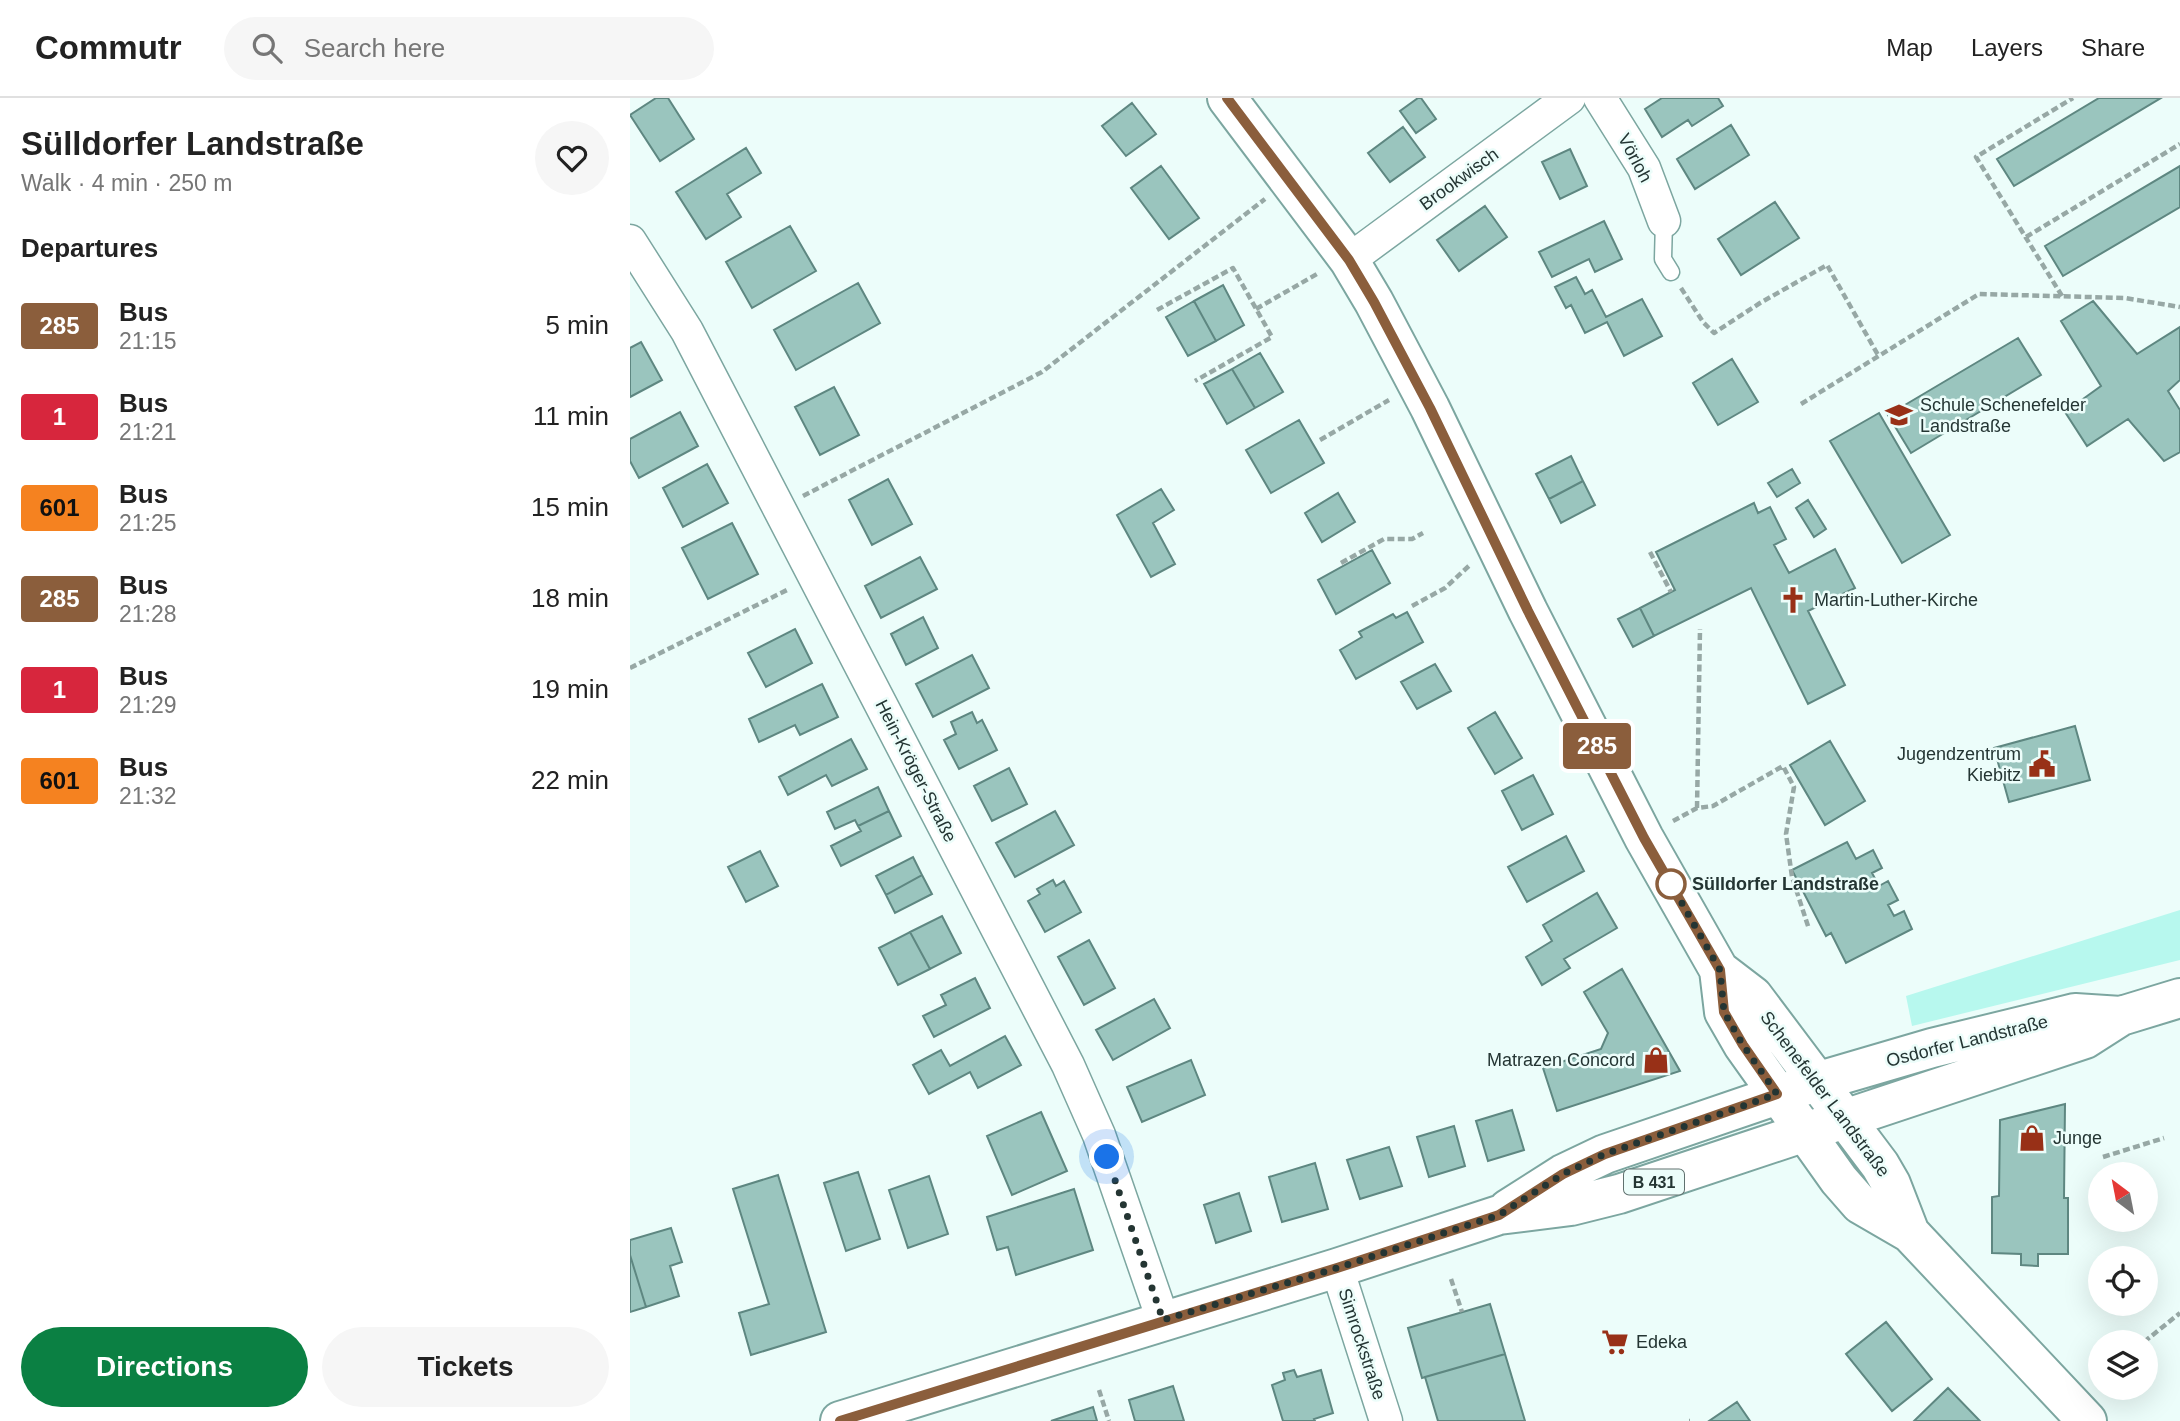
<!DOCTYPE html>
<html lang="en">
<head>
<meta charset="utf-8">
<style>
  body { margin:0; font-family:Helvetica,sans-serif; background:#f6f6f6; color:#222; height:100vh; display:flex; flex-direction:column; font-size:26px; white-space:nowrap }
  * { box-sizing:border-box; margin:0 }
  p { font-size:23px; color:#767676 }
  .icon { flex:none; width:38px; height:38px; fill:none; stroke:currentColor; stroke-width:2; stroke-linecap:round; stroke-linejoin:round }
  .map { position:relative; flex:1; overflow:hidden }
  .panel { display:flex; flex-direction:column; background:#fff; width:630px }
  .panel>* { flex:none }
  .badge { padding:0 14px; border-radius:5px; font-size:24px; line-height:46px }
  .needle { width:46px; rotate:328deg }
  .buttons { position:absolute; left:1458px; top:1064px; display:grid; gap:14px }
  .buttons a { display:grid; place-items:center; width:70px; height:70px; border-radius:50%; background:#fff; box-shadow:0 7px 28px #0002; font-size:35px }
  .you { position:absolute; width:35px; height:35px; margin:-18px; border:5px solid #fff; border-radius:50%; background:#1a73e8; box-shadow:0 0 0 10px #1a73e833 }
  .map>.badge { position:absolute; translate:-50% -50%; box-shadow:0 0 0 4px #fff }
  h2 { padding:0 21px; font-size:26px; line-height:63px }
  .round { display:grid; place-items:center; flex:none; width:74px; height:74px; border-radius:37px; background:#f6f6f6 }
  .summary { display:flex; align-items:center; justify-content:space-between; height:119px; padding:0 21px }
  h1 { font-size:33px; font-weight:700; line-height:52px }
  .cta { display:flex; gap:14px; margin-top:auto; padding:14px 21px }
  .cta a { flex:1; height:80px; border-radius:42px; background:#0b8043; color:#fff; font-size:28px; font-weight:700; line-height:80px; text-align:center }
  .cta a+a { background:#f6f6f6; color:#222 }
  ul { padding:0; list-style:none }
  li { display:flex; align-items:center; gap:21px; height:91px; padding:0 21px }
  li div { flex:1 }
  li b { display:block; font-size:26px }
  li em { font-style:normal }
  li .badge { min-width:77px; font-weight:700; text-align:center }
  header { display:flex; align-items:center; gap:42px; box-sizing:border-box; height:98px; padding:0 35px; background:#fff; border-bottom:2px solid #e0e0e0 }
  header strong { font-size:33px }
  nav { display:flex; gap:38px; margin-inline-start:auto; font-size:24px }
  .search { width:490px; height:63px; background:#f6f6f6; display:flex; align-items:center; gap:18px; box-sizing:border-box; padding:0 24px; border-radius:38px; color:#767676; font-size:26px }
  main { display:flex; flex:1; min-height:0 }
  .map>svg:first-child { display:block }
  .green { fill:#b7f8ee }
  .building { fill:#9ac5be; stroke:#5e8781; stroke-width:2 }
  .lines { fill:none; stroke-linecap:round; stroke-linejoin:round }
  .lane-casing { stroke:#7ca6a0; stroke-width:19 }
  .street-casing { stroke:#7ca6a0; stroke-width:35 }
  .secondary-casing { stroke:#7ca6a0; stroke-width:42 }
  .primary-casing { stroke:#7ca6a0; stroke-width:42 }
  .path { stroke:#97a8a5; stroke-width:4.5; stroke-dasharray:7 3.5; stroke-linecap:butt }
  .lane { stroke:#fff; stroke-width:16 }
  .street { stroke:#fff; stroke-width:32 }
  .secondary { stroke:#fff; stroke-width:38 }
  .primary { stroke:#fff; stroke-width:38 }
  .line-casing { stroke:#fff; stroke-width:16 }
  .line { stroke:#8b5e3c; stroke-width:10 }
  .walk { stroke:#243533; stroke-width:7; stroke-dasharray:0 12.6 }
  .stop-dot { fill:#fff; stroke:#8b5e3c; stroke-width:3.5 }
  .labels { text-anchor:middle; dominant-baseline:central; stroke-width:5; stroke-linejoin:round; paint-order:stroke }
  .shield { fill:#ecfdfa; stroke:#60716f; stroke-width:2 }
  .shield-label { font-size:16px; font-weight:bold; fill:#243533 }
  .street-label { font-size:18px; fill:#243533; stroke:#ecfdfa }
  .poi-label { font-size:18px; fill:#243533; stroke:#ecfdfa; text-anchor:start }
  .stop-label { font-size:18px; font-weight:bold; fill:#243533; stroke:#ecfdfa; text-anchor:start }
</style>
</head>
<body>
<header>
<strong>Commutr</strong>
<div class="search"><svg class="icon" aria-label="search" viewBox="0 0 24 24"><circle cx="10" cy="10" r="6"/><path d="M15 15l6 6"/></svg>Search here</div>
<nav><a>Map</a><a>Layers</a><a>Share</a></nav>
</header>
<main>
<section class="panel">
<div class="summary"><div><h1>Sülldorfer Landstraße</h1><p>Walk · 4 min · 250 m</p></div><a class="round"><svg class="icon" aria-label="heart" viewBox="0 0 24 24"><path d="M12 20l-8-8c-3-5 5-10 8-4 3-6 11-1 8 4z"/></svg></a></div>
<h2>Departures</h2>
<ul>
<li><span class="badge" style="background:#8b5e3c;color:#fff">285</span><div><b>Bus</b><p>21:15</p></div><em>5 min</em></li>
<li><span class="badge" style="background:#d7263d;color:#fff">1</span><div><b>Bus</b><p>21:21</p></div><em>11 min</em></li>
<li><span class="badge" style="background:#f58220;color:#111">601</span><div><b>Bus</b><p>21:25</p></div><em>15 min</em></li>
<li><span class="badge" style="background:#8b5e3c;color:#fff">285</span><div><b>Bus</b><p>21:28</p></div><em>18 min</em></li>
<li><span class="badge" style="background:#d7263d;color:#fff">1</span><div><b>Bus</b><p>21:29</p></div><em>19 min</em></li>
<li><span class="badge" style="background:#f58220;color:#111">601</span><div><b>Bus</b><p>21:32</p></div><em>22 min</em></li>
</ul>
<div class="cta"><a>Directions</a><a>Tickets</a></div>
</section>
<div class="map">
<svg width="1550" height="1323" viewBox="0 0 1550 1323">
  <rect width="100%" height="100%" fill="#ecfdfa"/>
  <path class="green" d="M1550,812V862L1282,928L1276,898Z"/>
  <path class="building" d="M26,0H38L64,41L30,63L0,17Z
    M788,0H791L806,21L786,35L770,13Z
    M1032,0H1088L1093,8L1062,28L1058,22L1032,39L1015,11Z
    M1469,0H1531L1384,88L1367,61Z
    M502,5L526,36L496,58L472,28Z
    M1101,27L1119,57L1065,91L1047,61Z
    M773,29L795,59L760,84L738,55Z
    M116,50L131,75L97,96L111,119L76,141L46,94Z
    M940,51L957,88L930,101L912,64Z
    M531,68L569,120L539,141L501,90Z
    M1550,68V109L1433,178L1415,148Z
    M1145,104L1169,140L1111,177L1088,141Z
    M855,108L877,139L829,173L807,142Z
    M974,123L992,161L965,174L959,161L922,179L909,154Z
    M160,128L186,173L122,210L96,164Z
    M946,179L955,196L962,192L976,219L1012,201L1032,238L994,258L977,224L955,235L941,207L936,210L925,189Z
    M228,185L250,225L166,272L144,232Z
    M593,187L614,227L586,243L564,203Z
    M564,203L586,243L558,258L536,219Z
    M1463,203L1507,256L1550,229V282L1538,293L1550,312V354L1534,363L1498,321L1457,348L1435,314L1471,288L1431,223Z
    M1388,240L1411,277L1281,355L1258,317Z
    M11,244L32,282L0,299V250Z
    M630,255L653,294L625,310L602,271Z
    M1102,261L1128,304L1088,327L1063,285Z
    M602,271L625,310L597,326L574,286Z
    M204,289L229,337L190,357L165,309Z
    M50,314L68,348L9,380L0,363V341Z
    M1249,315L1320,437L1272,465L1200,343Z
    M669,322L694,365L641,395L616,352Z
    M941,358L953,383L919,401L906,376Z
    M77,366L98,405L53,429L33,390Z
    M1162,371L1170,385L1147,399L1138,385Z
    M258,381L282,426L242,447L219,402Z
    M953,383L965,407L931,425L919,401Z
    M531,391L544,412L523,425L545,466L521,479L487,417Z
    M708,395L725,424L692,444L675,415Z
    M1178,402L1196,431L1184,439L1166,410Z
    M1124,405L1128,415L1140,409L1156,441L1144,447L1159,475L1205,451L1225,490L1178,513L1215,587L1178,606L1121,490L1024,538L1010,510L1045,492L1026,454Z
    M102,425L128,476L78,501L52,450Z
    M742,452L760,485L706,516L688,482Z
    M290,459L307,491L251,520L235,488Z
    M1010,510L1024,538L1003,549L988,521Z
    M777,514L793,544L726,581L710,552L732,539L729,534L763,516L766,520Z
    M293,519L308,550L276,567L261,536Z
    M165,531L182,565L136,589L118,555Z
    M342,557L359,590L303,619L286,586Z
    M805,566L821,593L787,611L771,584Z
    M192,586L208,619L170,637L165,627L129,644L119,621Z
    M342,614L347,625L352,622L367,652L329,671L314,642L326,636L321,624Z
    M865,614L892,660L865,676L838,630Z
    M1445,628L1460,682L1379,704L1364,650Z
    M221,641L237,671L202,688L196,677L158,697L149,679Z
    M1200,643L1235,703L1195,727L1160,667Z
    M379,670L397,706L362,723L344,688Z
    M903,677L923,716L892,732L872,693Z
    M248,689L259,713L228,728L225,722L205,731L197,714Z
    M259,713L271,738L211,768L201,748L231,733L228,728Z
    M425,713L444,747L385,779L366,745Z
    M936,738L954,773L897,804L878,769Z
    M1217,744L1226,761L1243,752L1252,770L1242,775L1249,788L1258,783L1268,802L1258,807L1264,818L1274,813L1282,831L1216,865L1201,835L1196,838L1162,772Z
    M130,753L148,788L116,804L98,769Z
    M283,759L292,777L256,797L246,778Z
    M292,777L302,796L265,815L256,797Z
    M423,782L426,788L434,783L451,814L415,834L398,803L410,796L407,791Z
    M967,795L987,830L934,861L940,870L912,887L896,859L922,843L913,827Z
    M312,818L331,855L300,871L280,834Z
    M280,834L300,871L268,887L249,850Z
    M459,842L485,890L454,907L428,859Z
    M992,871L1050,973L927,1013L913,970L971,951L978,935L954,894Z
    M345,880L360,910L304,939L293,918L316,907L311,897Z
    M524,901L540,930L483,962L466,932Z
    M375,938L391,967L348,990L340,974L299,996L283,967L311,952L320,968Z
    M561,962L575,997L512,1024L497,989Z
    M1435,1006L1434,1100H1438V1156H1408V1168L1391,1167V1156L1362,1155V1099L1369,1098L1370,1022Z
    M882,1012L894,1052L858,1063L846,1023Z
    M411,1014L437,1073L382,1097L357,1038Z
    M824,1028L835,1068L799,1079L787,1039Z
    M759,1049L772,1088L730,1101L717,1062Z
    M685,1065L698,1111L652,1124L639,1079Z
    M228,1074L250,1141L216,1153L194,1085Z
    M148,1077L196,1234L121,1257L109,1215L139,1206L103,1091Z
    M299,1078L318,1136L278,1150L259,1092Z
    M444,1091L463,1152L386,1177L378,1149L367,1152L357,1119Z
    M609,1095L621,1133L586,1145L574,1107Z
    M41,1130L52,1164L40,1168L49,1198L16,1209L0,1157V1142Z
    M0,1157L16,1209L0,1214Z
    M860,1206L875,1256L792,1280L778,1230Z
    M1256,1224L1302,1281L1262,1313L1216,1256Z
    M875,1256L895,1323H808L795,1279Z
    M664,1272L667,1279L691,1272L703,1315L684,1321L685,1323H653L642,1287L655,1282L653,1275Z
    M543,1288L554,1323H505L499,1302Z
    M1318,1290L1350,1323H1284Z
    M1107,1304L1120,1323H1079Z
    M463,1309L467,1323H421Z"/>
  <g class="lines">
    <defs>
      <path id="lane" d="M1034,123L1033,161L1041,174"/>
      <path id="street" d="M970,0L1014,70L1034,123
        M0,143L57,233L438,967L469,1037L533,1222
        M719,162L939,0
        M707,1170L756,1323"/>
      <path id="secondary" d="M597,0L719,162L744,204L800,310L898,513L1014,740L1089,872L1123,898L1250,1067L1261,1086L1280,1135
        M1089,872L1094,914L1113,947L1209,1082L1230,1106L1280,1135L1457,1323"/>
      <path id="primary" d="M878,1111L933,1076L975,1056L1186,984L1302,950L1445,915L1491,918
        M210,1323L707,1170L869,1117L941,1108L989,1096L1455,941L1491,918L1550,900"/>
    </defs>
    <use href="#lane" class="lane-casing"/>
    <use href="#street" class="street-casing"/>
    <use href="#secondary" class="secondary-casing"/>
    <use href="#primary" class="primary-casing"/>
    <path class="path" d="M1396,139L1550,46
      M1051,190L1073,224L1084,235L1130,205L1197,167L1248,257
      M1432,198L1346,59L1443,0
      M626,211L687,176
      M527,212L603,170L642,239L565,283
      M1171,306L1349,196L1495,200L1550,209
      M690,342L759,302
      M173,398L412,274L635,101
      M1020,454L1041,494
      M711,465L754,441H782L793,435
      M782,508L815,490L841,466
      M0,570L159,491
      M1067,710L1070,531
      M1043,723L1067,710L1083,708L1153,668L1164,689L1156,736L1162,779L1179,831
      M1473,1059L1534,1040
      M821,1181L832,1214
      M1514,1244L1550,1215
      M469,1292L479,1323
      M1059,1323H1060"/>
    <use href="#lane" class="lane"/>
    <use href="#street" class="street"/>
    <use href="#secondary" class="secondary"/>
    <use href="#primary" class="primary"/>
  </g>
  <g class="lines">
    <defs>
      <path id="line" d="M210,1323L707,1170L848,1124L869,1117L933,1076L975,1056L1147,996L1113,947L1094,914L1090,872L1014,740L898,513L800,310L744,204L719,162L597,0"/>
    </defs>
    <use href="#line" class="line-casing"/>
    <use href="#line" class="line"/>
    <path class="walk" d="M477,1059L533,1222L707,1170L869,1117L933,1076L975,1056L1147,996L1113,947L1094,914L1090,872L1041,786"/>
  </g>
  <defs>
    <symbol id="school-bare" viewBox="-9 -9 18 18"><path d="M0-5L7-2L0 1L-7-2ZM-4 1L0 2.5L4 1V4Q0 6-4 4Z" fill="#983017" stroke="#ecfdfa" stroke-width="2.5" paint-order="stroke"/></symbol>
    <symbol id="church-bare" viewBox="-9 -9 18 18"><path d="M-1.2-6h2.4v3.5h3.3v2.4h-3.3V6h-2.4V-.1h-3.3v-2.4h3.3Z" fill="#983017" stroke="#ecfdfa" stroke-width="2.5" paint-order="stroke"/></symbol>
    <symbol id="civic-bare" viewBox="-9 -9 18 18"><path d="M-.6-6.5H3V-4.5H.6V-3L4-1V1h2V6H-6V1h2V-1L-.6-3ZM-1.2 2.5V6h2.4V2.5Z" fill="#983017" stroke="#ecfdfa" stroke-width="2.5" paint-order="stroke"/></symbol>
    <symbol id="shop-bare" viewBox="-9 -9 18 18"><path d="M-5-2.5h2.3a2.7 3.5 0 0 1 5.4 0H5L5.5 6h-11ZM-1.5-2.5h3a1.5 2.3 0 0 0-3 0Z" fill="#983017" stroke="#ecfdfa" stroke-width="2.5" paint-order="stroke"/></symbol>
    <symbol id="supermarket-bare" viewBox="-9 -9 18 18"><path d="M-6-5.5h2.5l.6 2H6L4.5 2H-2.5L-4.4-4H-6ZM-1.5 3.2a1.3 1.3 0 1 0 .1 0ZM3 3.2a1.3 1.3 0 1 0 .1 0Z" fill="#983017" stroke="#ecfdfa" stroke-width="2.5" paint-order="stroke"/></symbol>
  </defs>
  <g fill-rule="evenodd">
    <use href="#school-bare" x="1250" y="298" width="38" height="38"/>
    <use href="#church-bare" x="1144" y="483" width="38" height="38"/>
    <use href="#civic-bare" x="1393" y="647" width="38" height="38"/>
    <use href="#shop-bare" x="1007" y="943" width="38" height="38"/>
    <use href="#shop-bare" x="1383" y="1021" width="38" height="38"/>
    <use href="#supermarket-bare" x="966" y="1225" width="38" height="38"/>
  </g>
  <circle class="stop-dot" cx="1041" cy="786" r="14"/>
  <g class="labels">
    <rect class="shield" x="994" y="1071.5" width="60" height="25" rx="5"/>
    <g class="shield-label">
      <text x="1024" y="1084">B 431</text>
    </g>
    <g class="street-label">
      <text transform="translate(1005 60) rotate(62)">Vörloh</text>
      <text transform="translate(829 81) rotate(-36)">Brookwisch</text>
      <text transform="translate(286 673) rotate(63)">Hein-Kröger-Straße</text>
      <text transform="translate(1337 943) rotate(-14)">Osdorfer Landstraße</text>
      <text transform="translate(1195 996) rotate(53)">Schenefelder Landstraße</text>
      <text transform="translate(732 1246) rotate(72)">Simrockstraße</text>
    </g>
    <g class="poi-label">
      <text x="1290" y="307">Schule Schenefelder<tspan x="1290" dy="21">Landstraße</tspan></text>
      <text x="1184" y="502">Martin-Luther-Kirche</text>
      <text x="1391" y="656" text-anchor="end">Jugendzentrum<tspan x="1391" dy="21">Kiebitz</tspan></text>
      <text x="1005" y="962" text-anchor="end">Matrazen Concord</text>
      <text x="1423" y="1040">Junge</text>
      <text x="1006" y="1244">Edeka</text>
    </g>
    <g class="stop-label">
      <text x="1062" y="786">Sülldorfer Landstraße</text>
    </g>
  </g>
</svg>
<div class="buttons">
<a><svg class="needle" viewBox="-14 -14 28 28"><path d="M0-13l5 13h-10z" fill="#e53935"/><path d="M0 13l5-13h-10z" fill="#767676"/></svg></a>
<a><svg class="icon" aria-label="locate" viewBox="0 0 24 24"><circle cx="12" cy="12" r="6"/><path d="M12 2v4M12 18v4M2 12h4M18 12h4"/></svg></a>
<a><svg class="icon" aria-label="layers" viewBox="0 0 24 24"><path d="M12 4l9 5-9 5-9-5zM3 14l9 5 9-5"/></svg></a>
</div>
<div class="you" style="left:477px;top:1059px"></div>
<b class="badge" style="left:967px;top:648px;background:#8b5e3c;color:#fff">285</b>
</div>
</main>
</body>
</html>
